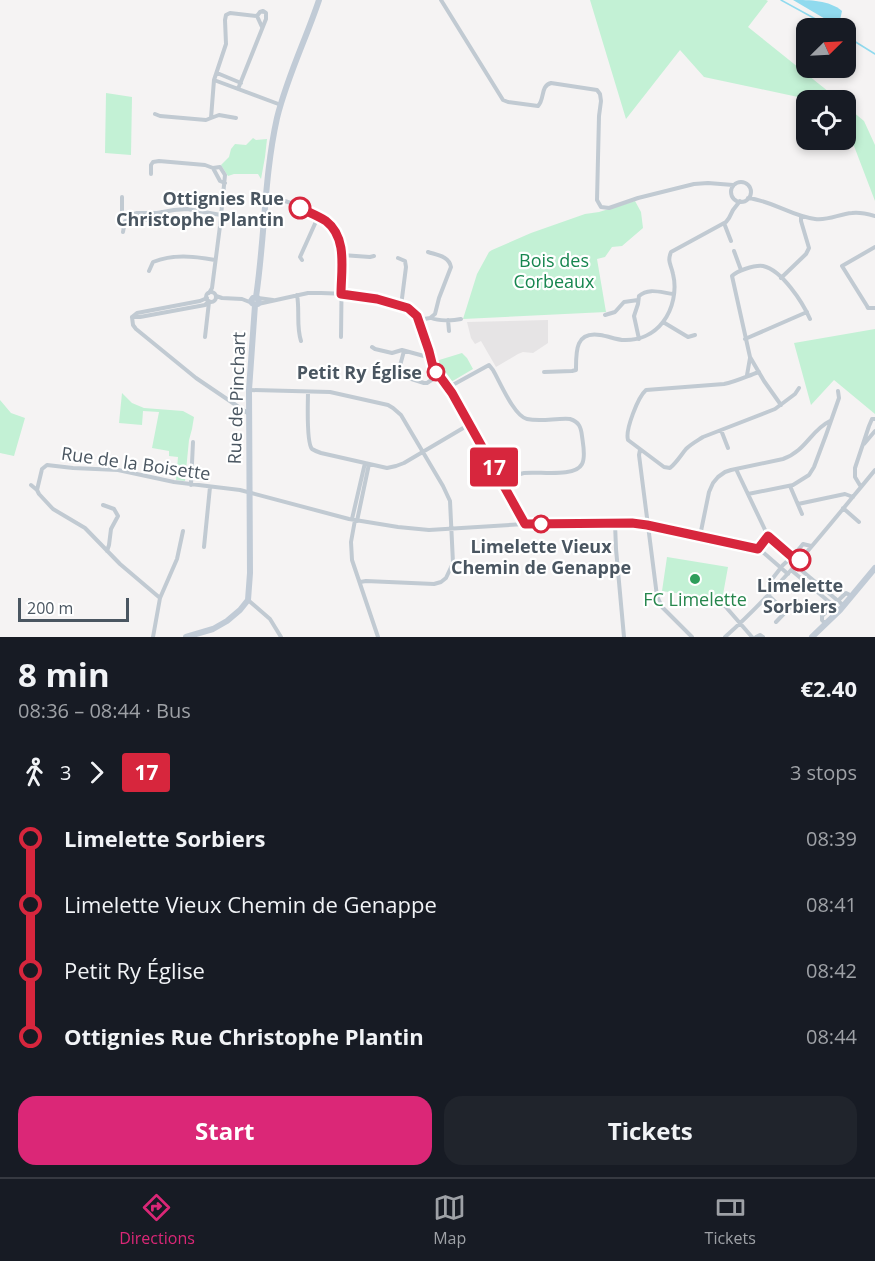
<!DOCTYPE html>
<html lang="en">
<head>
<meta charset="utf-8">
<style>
  body { margin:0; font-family:"Open Sans",sans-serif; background:#20242c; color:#f1f3f6; height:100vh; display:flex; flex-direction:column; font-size:22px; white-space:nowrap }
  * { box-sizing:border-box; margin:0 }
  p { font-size:20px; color:#9ea1a6 }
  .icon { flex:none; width:33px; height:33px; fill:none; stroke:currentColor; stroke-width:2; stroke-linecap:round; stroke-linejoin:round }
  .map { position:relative; height:637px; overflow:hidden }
  .sheet { display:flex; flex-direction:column; background:#171b24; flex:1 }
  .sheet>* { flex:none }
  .badge { padding:0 12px; border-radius:4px; font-size:21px; line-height:39px }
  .needle { width:39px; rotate:66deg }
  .fabs { position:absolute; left:796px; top:18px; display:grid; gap:12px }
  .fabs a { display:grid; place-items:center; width:60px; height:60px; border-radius:12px; background:#171b24; box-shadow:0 3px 9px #0003; font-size:30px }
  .scale { position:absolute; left:18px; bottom:15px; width:111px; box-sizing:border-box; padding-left:6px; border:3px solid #4a5661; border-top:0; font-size:16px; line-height:21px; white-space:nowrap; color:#4a5661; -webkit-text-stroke:4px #fff; paint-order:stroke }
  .map>.badge { position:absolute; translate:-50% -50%; box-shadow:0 0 0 3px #fff }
  .legs { display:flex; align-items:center; gap:9px; height:66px; padding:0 18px; font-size:20px }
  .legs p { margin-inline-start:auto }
  .headline { display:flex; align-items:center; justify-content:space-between; height:102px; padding:0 18px }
  h1 { font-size:33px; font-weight:700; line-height:45px }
  .cta { display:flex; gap:12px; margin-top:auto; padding:12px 18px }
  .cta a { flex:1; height:69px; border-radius:18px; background:#db2777; color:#fff; font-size:24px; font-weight:700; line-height:69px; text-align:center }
  .cta a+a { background:#20242c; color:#f1f3f6 }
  ul { padding:0 18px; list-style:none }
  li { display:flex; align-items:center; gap:21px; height:66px; font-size:22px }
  li i { display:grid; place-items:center; width:9px; height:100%; margin:0 8px; background:currentColor }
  li i::after { content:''; width:15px; height:15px; margin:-8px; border:4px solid; border-radius:50%; background:#171b24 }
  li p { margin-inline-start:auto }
  li:first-child i { background:linear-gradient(#0000 50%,currentColor 0) }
  li:last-child i { background:linear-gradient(currentColor 50%,#0000 0) }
  .tab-bar { display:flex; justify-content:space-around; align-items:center; height:84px; border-top:2px solid #363941; background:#171b24; font-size:16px; color:#9ea1a6 }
  .tab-bar a { display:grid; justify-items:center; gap:3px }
  .tab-bar .on { color:#db2777 }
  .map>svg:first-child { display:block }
  .education { fill:#e6e4e5 }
  .green { fill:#c3f1d5 }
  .water { fill:#90daee }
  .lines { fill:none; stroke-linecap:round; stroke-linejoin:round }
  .stream { stroke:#90daee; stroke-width:1.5 }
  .street { stroke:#c1cad2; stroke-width:4 }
  .secondary { stroke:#c1cbd6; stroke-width:6 }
  .line-1-casing { stroke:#fff; stroke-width:14 }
  .line-1 { stroke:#d7263d; stroke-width:9 }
  .stop-1-dot { fill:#fff; stroke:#d7263d; stroke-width:3 }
  .leisure-dot { fill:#2e9e5b; stroke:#fff; stroke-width:2 }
  .labels { text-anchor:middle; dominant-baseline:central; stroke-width:4.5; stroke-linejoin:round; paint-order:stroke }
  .stop-label { font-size:18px; font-weight:bold; fill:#4a5661; stroke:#fff; text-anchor:end }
  .park-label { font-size:18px; fill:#17864f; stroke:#fff }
  .street-label { font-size:18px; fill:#4a5661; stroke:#fff }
  .leisure-label { font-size:18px; fill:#27864d; stroke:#fff }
</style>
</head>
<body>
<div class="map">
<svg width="875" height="637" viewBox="0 0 875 637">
  <rect width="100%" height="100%" fill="#f5f3f3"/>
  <path class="education" d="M548,320V343L533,353L523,352L518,354L496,367L481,341L475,344L471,338L467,322Z"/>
  <path class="green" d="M590,0H766L768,1L748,27L839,100H812L704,77L680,50L626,119Z
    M106,93L132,97L131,155L105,153Z
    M846,106L864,121L875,145V201L846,125Z
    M253,138L256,140L267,139L265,157L261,179L258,174H234L228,176L221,165L229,157L231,149L235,144L246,145Z
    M635,201L641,212L643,228L622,246L612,247L605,257L597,259L606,312L463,319L477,274L489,252L492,250L531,233L585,214L599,212Z
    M875,329V414L834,380L811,405L794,343Z
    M462,353L467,358L473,369L451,382L444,372C439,371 435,369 434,363L436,361Z
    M122,393L132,403L144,408L183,411L194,417L192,429L189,440L185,481L176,480L178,457L169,456V451L152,448L159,412L143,411L142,425L119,423Z
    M0,400L11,413L25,418L14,456L0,453Z
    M667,557L728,567L722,600L662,591Z"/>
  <path class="water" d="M793,0C810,0 829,0 842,11L840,20L837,24L827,20Z"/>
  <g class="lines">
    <path class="stream" d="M781,0L832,28
      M846,36L875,54"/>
    <path class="street" d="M441,0L503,100L508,102L538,106C545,99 540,86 551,83L597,90L600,94L601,101L599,116L597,200L601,207L609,208L638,198L694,184L708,183L733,185
      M217,73L241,83
      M214,80L281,105
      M238,89L266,19V13L263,11L260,12L257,16L262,27
      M155,114L160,116L206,120L211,118L214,80L226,44L225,20L226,15L230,13L257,16
      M211,118L219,115L236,118
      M213,168L220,181L225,183
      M151,174V165L153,162L159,161L205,165L213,168L220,167L225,175L220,226L212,288L209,293
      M731 192a10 10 0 1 1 20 0a10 10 0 1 1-20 0Z
      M122,197V213L125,215L134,216
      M748,198C773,201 791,216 815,219C828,221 839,214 852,213C859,212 868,214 875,216
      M267,199C271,199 277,199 281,200C295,203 328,220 336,232C340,239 341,247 342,255L341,337
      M162,212L157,220H137L134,218V214L137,213H157L174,210L187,209L221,215
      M724,223L731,241
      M123,232L125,221L135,219
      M875,247L842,266L867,306L868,308H875
      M734,251L741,270
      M342,255L370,257L374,256
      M398,258L405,261L406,267L401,306
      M302,260L300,257L318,217
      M149,271L153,262C173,254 193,256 215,260
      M781,278L806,254L809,248L801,221V216
      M206 297a5 5 0 1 1 10 0a5 5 0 1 1-10 0Z
      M297,295C300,311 296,326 301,341
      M216,296L222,298L242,299L252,303
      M258,298L273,300
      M258,304L308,293H321L348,294L374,298L408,308C420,317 426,336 429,351C431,356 431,361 432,365C435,373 447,384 452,393L525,524
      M605,315L615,312L624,302L638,300
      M132,317L133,325L136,329L196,378L249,414
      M132,317H140L205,305L209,301
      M132,317L137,313L200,301L207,298
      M431,318C439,321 452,321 461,319
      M418,320L430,318L435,314L439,298L451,267C449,256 437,255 428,252
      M448,320L449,331
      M663,322L688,337L695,335
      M205,337L209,302
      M639,339L634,316L638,304L639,296C649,287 662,293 674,294
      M745,339L807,312
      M372,347L375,349L392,353L402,350L424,356H430
      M404,351L398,373L399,375L424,383H427L439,375
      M544,372L572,371L576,370C576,352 575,331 600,335C607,336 615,339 622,340C638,341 653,335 663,322C673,309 677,290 673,274C671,264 667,262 671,252L726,222L729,218L733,210L740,201
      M759,372C747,376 736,382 724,384L646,390C638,397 625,430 628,440L664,467L670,468C677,462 681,455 686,449C691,444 697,441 703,437L775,409L795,394L799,388
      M747,375L750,358
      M449,387L489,365L493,370C500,382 514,416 527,419C541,422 556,418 570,419C579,422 581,427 582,436C583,444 586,457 582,464C575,478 538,471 524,473C517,474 510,480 503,484
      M249,390L330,392L388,405L393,408L401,415L443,486L450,501L453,563L446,578L441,582L434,584L366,581L360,582
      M308,392C308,402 306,442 312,449C315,451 318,452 321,453L387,468L396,466L404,463L470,424
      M781,405L764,381L750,357L732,276C736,272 739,271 745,269C751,267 757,265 763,266C782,270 803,303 810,319
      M721,430L728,448
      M864,444L875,431
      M640,450L639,455L657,596L662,607L692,637
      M736,469L767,534L798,562
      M31,485L37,490L39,494L53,509L85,528L120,564L160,598
      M191,485L193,442
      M790,486L802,514
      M861,487L855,477V468L869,426L872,419H875
      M37,490L42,469L47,465L73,468L118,470L174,482L240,490L349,519L398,527L429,530L525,524L631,523L647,525L758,548L788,574
      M748,494L793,485L809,475L814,467L826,435L839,398L838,391
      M798,504L845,494L853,497
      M103,505L114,509L118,516L111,529L109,545L107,551
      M843,508L859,522
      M352,519L365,463
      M355,520L351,542L352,560L378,637
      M357,521L369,464
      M615,523L616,549L624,637
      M700,536L709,492L713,483L718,477L725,472L731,470L783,459C806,451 811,430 830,421
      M204,547L210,487
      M758,548L768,536
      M795,565L843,605
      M791,570L839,610
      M773,589L769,583L783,565L794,555L803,544L811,546
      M768,595L786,612
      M248,600L270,619L281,637
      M719,605L725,606L752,637
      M776,622L797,600
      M826,624L822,620V616L846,593L852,596
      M153,637L160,598L177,559L183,531
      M725,637C781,587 827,528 875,470
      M756,637L760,635L763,637"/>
    <path class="secondary" d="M256,297C265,237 264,176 277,118C287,77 306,39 319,0
      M186,637L213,629L227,621L240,610L248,600L250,573L249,390L255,305L252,303L251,301L253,298L257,297L259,302L258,304L255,305
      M812,637L840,610L875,568"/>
  </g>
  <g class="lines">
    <defs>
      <path id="line-1" d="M300,208C308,212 318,216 326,221C348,238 341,270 341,294L377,299L408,308L417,316L429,351L433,367L452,393L525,524L632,523L647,525L758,549L768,536L798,562L800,560"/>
    </defs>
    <use href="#line-1" class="line-1-casing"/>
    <use href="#line-1" class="line-1"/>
  </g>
  <g class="stop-1-dot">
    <circle cx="300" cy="208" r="10"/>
    <circle cx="436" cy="372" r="8"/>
    <circle cx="541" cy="524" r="8"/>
    <circle cx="800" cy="560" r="10"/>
  </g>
  <circle class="leisure-dot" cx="695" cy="579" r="6"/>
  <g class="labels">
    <g class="stop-label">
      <text x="284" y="198">Ottignies Rue<tspan x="284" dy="21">Christophe Plantin</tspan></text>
      <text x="422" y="372">Petit Ry Église</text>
      <text x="541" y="546" text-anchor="middle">Limelette Vieux<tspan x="541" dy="21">Chemin de Genappe</tspan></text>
      <text x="800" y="585" text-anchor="middle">Limelette<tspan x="800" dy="21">Sorbiers</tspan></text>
    </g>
    <g class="park-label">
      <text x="554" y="260">Bois des<tspan x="554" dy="21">Corbeaux</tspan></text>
    </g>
    <g class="street-label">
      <text transform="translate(236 398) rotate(-88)">Rue de Pinchart</text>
      <text transform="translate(136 463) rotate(8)">Rue de la Boisette</text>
    </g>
    <g class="leisure-label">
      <text x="695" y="599">FC Limelette</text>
    </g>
  </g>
</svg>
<div class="fabs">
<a><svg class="needle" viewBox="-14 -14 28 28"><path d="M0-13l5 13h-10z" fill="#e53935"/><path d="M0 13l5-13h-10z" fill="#9ea1a6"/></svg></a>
<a><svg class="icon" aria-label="locate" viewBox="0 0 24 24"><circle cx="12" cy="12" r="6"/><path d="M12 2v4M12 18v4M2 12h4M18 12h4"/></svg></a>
</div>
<div class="scale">200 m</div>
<b class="badge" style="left:494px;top:467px;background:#d7263d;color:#fff">17</b>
</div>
<section class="sheet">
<div class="headline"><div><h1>8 min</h1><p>08:36 – 08:44 · Bus</p></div><b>€2.40</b></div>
<div class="legs"><svg class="icon" aria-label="walk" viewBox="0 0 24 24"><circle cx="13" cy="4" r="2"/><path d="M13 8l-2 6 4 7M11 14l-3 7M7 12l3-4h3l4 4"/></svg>3<svg class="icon" aria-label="forward" viewBox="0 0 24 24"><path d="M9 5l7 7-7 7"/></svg><b class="badge" style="background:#d7263d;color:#fff">17</b><p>3 stops</p></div>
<ul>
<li><i style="color:#d7263d"></i><b>Limelette Sorbiers</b><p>08:39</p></li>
<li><i style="color:#d7263d"></i><span>Limelette Vieux Chemin de Genappe</span><p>08:41</p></li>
<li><i style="color:#d7263d"></i><span>Petit Ry Église</span><p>08:42</p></li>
<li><i style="color:#d7263d"></i><b>Ottignies Rue Christophe Plantin</b><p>08:44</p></li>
</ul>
<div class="cta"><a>Start</a><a>Tickets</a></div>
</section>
<nav class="tab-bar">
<a class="on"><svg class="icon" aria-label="directions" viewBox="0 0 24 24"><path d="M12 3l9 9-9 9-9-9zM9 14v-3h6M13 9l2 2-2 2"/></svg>Directions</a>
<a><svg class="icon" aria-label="map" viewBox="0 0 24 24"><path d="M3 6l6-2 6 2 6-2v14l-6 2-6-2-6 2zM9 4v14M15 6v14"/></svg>Map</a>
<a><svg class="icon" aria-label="tickets" viewBox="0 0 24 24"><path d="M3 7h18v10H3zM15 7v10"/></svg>Tickets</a>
</nav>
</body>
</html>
